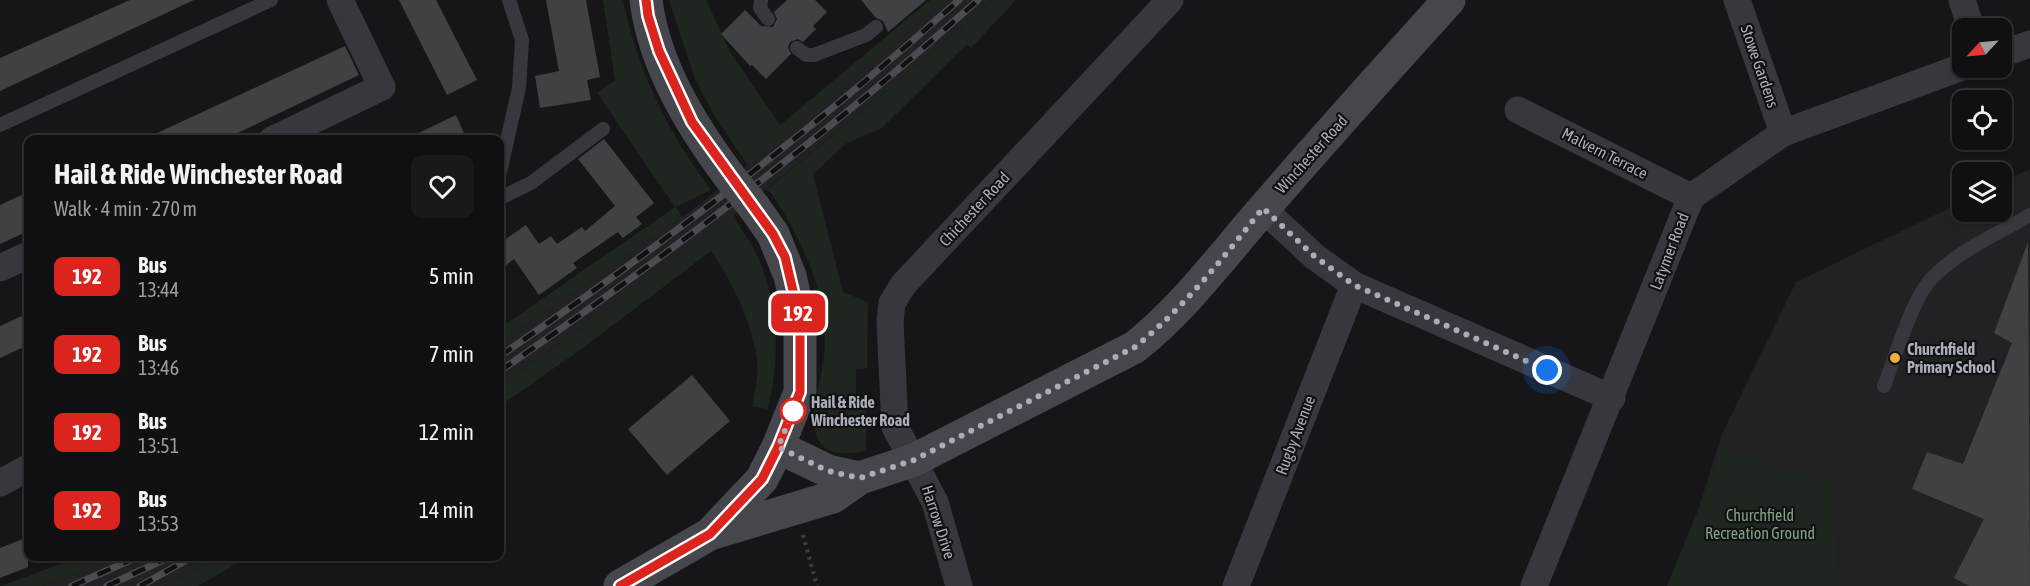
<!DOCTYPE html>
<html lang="en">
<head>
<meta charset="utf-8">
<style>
  body { margin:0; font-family:"Asap Condensed",sans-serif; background:#19191b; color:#f1f3f6; height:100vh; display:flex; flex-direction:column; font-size:22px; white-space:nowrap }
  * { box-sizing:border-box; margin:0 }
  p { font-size:20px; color:#9c9d9f }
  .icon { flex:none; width:33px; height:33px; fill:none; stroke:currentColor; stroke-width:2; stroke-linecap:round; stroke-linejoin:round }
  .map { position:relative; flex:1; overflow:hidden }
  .details { position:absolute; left:24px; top:135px; width:480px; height:426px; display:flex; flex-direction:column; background:#101012; border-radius:12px; box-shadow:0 2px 4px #0004,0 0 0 2px #303032 }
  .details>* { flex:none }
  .badge { padding:0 12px; border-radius:9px; font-size:21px; line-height:39px }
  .needle { width:39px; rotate:244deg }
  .tools { position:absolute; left:1952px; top:18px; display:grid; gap:12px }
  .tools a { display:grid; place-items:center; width:60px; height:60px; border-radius:12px; background:#101012; box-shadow:0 2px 4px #0004,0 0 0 2px #303032; font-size:30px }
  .you { position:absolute; width:30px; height:30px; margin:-15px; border:4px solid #fff; border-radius:50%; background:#1a73e8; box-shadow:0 0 0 9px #1a73e833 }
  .map>.badge { position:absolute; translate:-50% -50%; box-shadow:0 0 0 3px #fff }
  .round { display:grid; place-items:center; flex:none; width:63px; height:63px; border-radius:12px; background:#19191b }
  .overview { display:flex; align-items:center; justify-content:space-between; height:102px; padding:0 30px }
  h1 { font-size:28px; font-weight:700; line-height:45px }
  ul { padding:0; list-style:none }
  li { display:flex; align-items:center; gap:18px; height:78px; padding:0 30px }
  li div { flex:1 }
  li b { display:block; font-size:22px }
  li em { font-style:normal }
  li .badge { min-width:66px; font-weight:700; text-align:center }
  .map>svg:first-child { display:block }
  .built { fill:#222225 }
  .green { fill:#1e261f }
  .building { fill:#404145 }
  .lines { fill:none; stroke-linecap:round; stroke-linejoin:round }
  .path { stroke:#3d3f44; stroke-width:4; stroke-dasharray:3 4.5; stroke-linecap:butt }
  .lane { stroke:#37383d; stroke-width:14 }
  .street { stroke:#37383d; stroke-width:27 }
  .secondary { stroke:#45474d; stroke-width:33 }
  .rail-casing { stroke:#4a4c52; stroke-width:7 }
  .rail { stroke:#111113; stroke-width:4.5; stroke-dasharray:14; stroke-linecap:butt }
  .secondary-bridge { stroke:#45474d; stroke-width:33 }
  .line-casing { stroke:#fff; stroke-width:14 }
  .line { stroke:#dc241f; stroke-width:9 }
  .walk { stroke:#a8adb8; stroke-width:6; stroke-dasharray:0 10.8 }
  .poi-dot { fill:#f2b134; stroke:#111113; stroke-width:2 }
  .stop-dot { fill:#fff; stroke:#dc241f; stroke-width:3 }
  .labels { text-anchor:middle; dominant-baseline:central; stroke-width:4.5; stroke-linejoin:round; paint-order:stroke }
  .street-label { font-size:16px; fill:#a8adb8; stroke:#111113 }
  .poi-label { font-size:16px; font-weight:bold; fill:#a8adb8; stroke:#111113; text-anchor:start }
  .stop-label { font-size:16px; font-weight:bold; fill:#a8adb8; stroke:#111113; text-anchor:start }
  .park-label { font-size:16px; fill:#7fa381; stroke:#111113 }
</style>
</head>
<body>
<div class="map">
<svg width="2030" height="586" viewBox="0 0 2030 586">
  <rect width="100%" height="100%" fill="#161618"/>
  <path class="built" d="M946,0H993L863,111L703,240L582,328L500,385V343L699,205Z
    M2030,169V586H1674L1722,434L1796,282L1962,202V212H2001V183Z
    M116,557H217L165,586H42Z"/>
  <path class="green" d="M603,0H623C638,72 668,132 711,190L676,207L682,217L500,343V328L675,207L597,93L615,80Z
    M669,0H706L730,52L780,125L930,0H946L748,166L711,110L695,79Z
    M993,0H1016L971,48L967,44L882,128L847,143L813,174L843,292L868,302L867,368L856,369V398H867L866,451C847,455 823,457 816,434C808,411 822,380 824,356C830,298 803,241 771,193L766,190L863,111Z
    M734,215C739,229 751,241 757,255C780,306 780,355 768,409L753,407C754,393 759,376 757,361C752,321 733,284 711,251L580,350L500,406V385L582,328Z
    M1723,449L1833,481L1839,586H1667Z
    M82,556L116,557L42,586H1Z
    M217,557H248L198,586H165Z"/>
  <path class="building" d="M130,0H194L0,91V58Z
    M399,0H436L477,80L447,95Z
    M546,0H586L600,77L587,80L591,100L540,108L535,76L559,71Z
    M787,0H815L827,12L813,26L816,29L803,42L798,39L790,42L788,47L791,54L766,79L752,65L750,66L721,34L745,10L761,26L773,27L777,19L774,12Z
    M861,0H926L888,32L883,21L876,18Z
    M345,46L359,75L223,140H142Z
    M456,115L467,140H404Z
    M604,139L654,203L636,217L642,224L623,238L618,232L573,263L577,268L539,295L514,259L500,270V243L526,225L539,244L551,236L557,244L582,227L585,231L615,206L578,159Z
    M28,192V231L0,244V205Z
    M2028,242L2030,586H1969L1954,578L1984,519L1912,489L1927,452L1963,464L2012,343L1994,333Z
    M28,313V345L0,358V326Z
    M692,375L730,421L667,475L628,429Z
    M28,537V567L0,578V548Z"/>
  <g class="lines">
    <path class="path" d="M803,535L817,586"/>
    <path class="lane" d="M761,0L760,8L768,19
      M797,48L806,55H814L866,35L876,27
      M0,125L271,0
      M500,172L519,88L522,40L509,0
      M500,198L531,183L603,129
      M1884,386C1895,358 1913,296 1933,277C1959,250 1998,234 2030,215"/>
    <path class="street" d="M1737,0L1783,133
      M1962,0L1971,28
      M2001,54L2030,44
      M1518,110L1691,197
      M272,140L382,87L340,0
      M1263,209L1314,256L1354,285L1612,398
      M0,268L28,255
      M0,483L28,468
      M959,586L935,502L895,427L890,321L892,303L903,285L1170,0
      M1236,586L1354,285
      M1534,586L1691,197L1783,133L1962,67"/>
    <path class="secondary" d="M646,0C654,65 691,125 729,176
      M778,447L828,471L860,478
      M710,534L833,497L860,478L914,460L1135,347C1186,306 1222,256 1265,207C1325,137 1387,69 1449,0
      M620,586L710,534L762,479L778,447L800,392V320L790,276L773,234L754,207"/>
    <defs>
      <path id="rail" d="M500,356C660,247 814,129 959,0
        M500,371C666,257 827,135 978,0
        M72,586L140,556
        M107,586L172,556
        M140,586L194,556"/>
    </defs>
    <use href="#rail" class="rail-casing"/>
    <use href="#rail" class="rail"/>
    <path class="secondary-bridge" d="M729,176L754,207"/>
  </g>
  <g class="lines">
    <defs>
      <path id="line" d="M620,586L710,534L762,479L778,447L800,392V320L785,257L773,234L692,122L659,51L648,16L646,0"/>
    </defs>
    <use href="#line" class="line-casing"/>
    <use href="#line" class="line"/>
    <path class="walk" d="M793,411L778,447L828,471L860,478L914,460L1135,347C1185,307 1223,258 1263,208L1314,256L1354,285L1547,370"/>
  </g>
  <circle class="poi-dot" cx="1895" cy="358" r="6"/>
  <circle class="stop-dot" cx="793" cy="411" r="12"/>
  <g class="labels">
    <g class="street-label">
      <text transform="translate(1760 66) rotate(71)">Stowe Gardens</text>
      <text transform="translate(1605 153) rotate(27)">Malvern Terrace</text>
      <text transform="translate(1311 154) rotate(-48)">Winchester Road</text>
      <text transform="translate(974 209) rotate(-47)">Chichester Road</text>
      <text transform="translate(1669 251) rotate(-69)">Latymer Road</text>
      <text transform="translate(1295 435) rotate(-69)">Rugby Avenue</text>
      <text transform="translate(939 522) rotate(72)">Harrow Drive</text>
    </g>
    <g class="poi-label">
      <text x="1907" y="349">Churchfield<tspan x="1907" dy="18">Primary School</tspan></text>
    </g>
    <g class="stop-label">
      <text x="811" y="402">Hail &amp; Ride<tspan x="811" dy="18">Winchester Road</tspan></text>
    </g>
    <g class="park-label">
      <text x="1760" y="515">Churchfield<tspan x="1760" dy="18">Recreation Ground</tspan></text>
    </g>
  </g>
</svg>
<div class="tools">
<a><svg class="needle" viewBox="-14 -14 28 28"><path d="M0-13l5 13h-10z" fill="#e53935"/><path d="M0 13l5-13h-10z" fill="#9c9d9f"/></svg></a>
<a><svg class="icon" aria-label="locate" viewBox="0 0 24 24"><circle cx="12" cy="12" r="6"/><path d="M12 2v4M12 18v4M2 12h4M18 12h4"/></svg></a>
<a><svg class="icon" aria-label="layers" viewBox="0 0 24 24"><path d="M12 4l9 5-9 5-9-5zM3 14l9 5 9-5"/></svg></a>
</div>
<div class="you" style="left:1547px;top:370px"></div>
<b class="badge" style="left:798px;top:313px;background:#dc241f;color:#fff">192</b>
<section class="details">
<div class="overview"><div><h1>Hail &amp; Ride Winchester Road</h1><p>Walk · 4 min · 270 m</p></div><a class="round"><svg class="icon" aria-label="heart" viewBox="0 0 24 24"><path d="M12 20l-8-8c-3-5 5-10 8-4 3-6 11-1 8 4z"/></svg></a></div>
<ul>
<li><span class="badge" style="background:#dc241f;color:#fff">192</span><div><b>Bus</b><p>13:44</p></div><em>5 min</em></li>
<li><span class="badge" style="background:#dc241f;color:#fff">192</span><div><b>Bus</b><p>13:46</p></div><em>7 min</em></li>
<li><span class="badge" style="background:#dc241f;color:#fff">192</span><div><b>Bus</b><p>13:51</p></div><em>12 min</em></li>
<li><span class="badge" style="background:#dc241f;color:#fff">192</span><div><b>Bus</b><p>13:53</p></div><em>14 min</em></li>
</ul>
</section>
</div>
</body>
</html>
